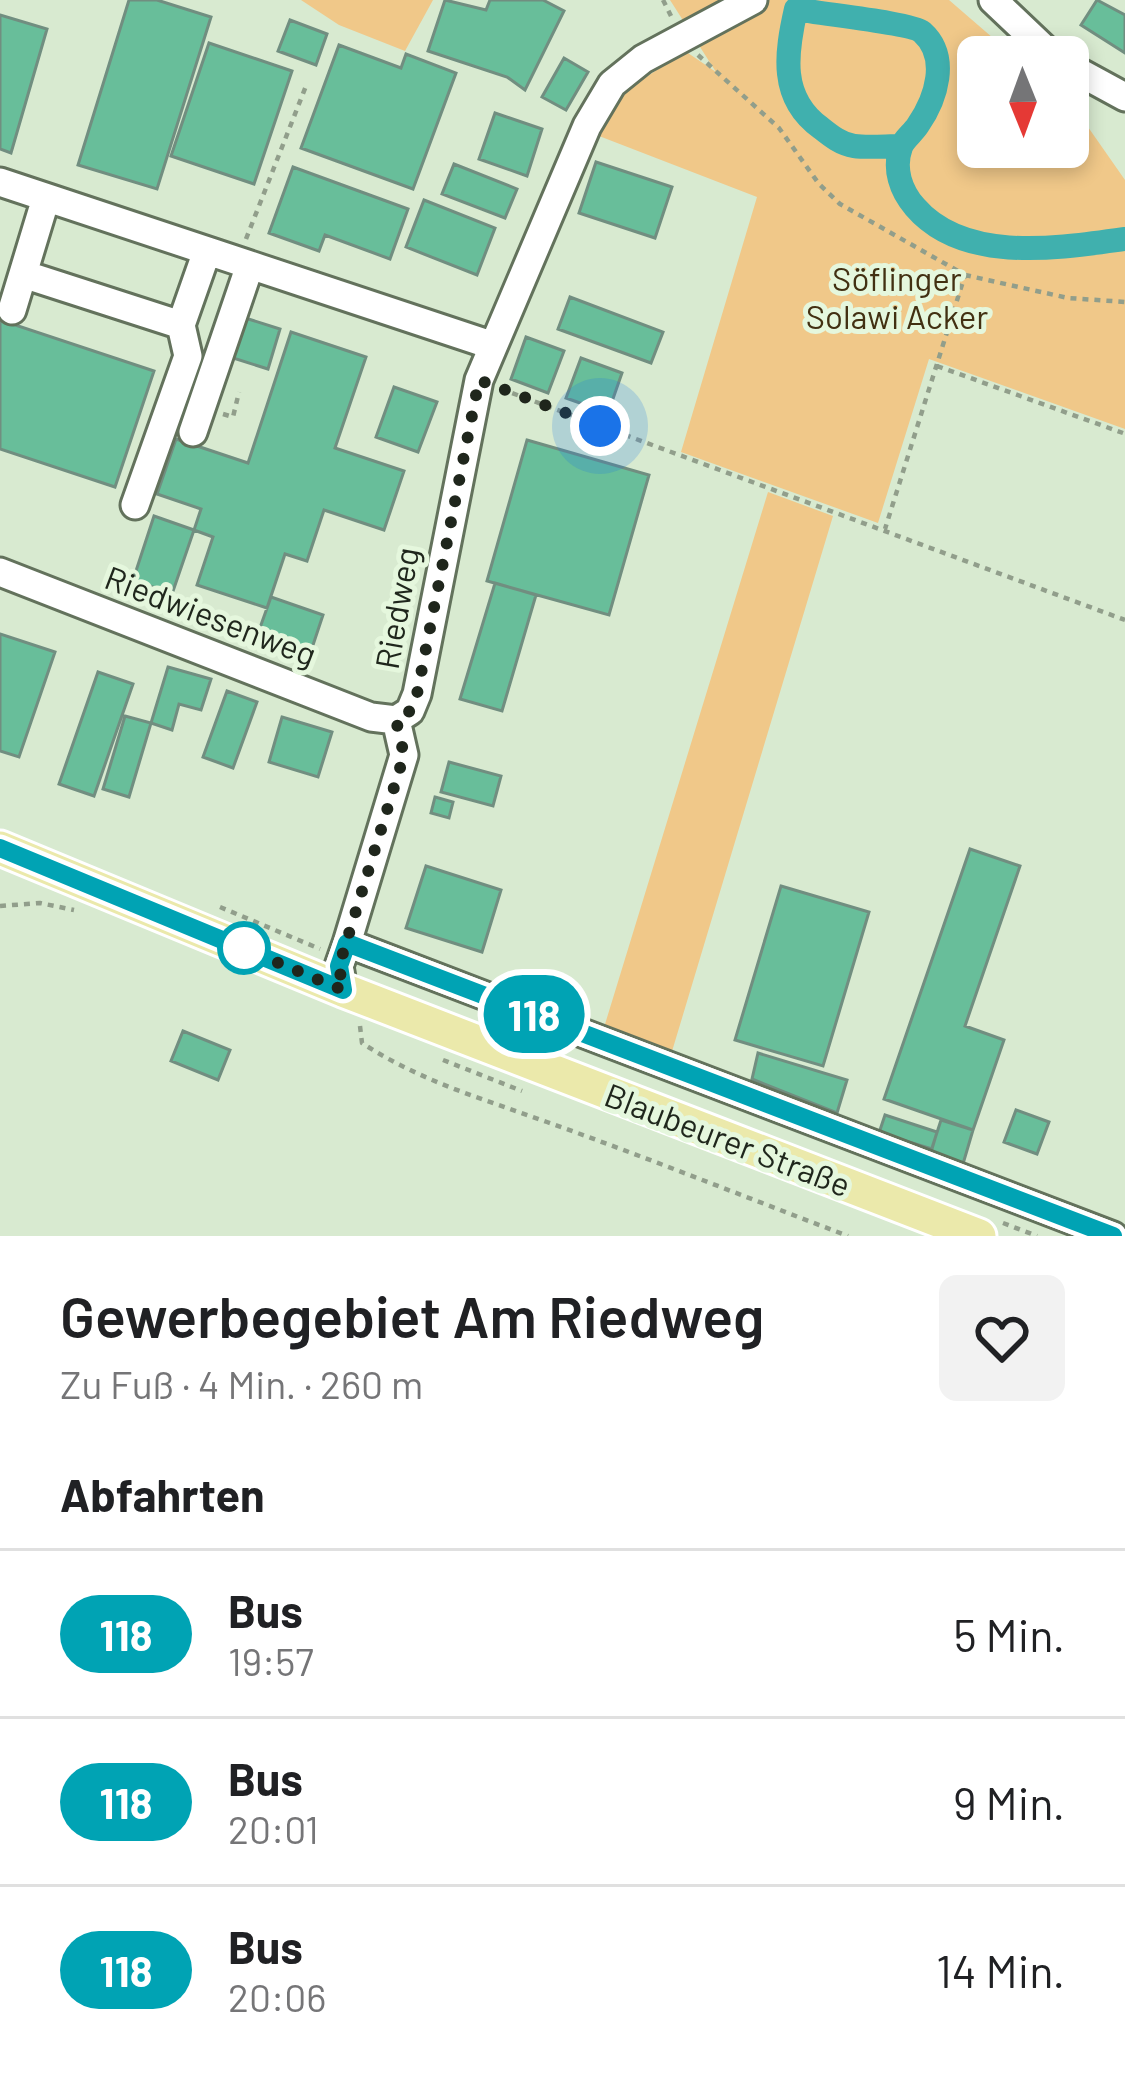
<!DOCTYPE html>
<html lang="de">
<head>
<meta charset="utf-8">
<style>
  body { margin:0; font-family:Barlow,sans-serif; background:#f2f2f2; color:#202124; height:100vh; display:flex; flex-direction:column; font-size:45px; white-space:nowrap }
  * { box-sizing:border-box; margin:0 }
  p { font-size:39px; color:#757577 }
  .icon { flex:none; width:66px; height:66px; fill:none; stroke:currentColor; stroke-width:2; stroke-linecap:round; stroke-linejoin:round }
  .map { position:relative; height:1236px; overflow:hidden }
  .details { display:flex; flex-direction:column; background:#fff; flex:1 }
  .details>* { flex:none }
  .badge { padding:0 24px; border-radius:39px; font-size:42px; line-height:78px }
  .needle { width:78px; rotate:179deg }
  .buttons { position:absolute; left:957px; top:36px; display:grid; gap:24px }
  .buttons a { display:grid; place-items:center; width:132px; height:132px; border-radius:18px; background:#fff; box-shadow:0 6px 18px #0003; font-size:60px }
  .you { position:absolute; width:60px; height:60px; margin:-30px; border:9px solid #fff; border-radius:50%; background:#1a73e8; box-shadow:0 0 0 18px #1a73e833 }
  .map>.badge { position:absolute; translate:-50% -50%; box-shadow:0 0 0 6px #fff }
  h2 { padding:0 60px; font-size:45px; line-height:108px }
  .round { display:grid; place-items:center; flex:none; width:126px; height:126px; border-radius:18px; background:#f2f2f2 }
  .head { display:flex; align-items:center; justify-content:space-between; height:204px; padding:0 60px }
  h1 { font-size:57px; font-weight:600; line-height:90px }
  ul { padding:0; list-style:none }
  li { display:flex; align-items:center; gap:36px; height:168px; padding:0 60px; border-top:3px solid #e0e0e0 }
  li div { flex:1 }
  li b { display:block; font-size:45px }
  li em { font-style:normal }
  li .badge { min-width:132px; font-weight:700; text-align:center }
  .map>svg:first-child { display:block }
  .green { fill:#f0c889 }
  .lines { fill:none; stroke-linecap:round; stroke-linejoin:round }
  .canal { stroke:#40b0ae; stroke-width:24 }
  .building { fill:#68be9a; stroke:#718e80; stroke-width:3 }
  .minor-casing { stroke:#63725c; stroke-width:33 }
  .major-casing { stroke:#fff; stroke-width:39 }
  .path { stroke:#919e8b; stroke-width:4.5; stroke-dasharray:6 6; stroke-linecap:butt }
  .minor { stroke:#fff; stroke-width:27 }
  .major { stroke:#ebe9ab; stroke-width:33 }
  .line-casing { stroke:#fff; stroke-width:27 }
  .line { stroke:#00a3b4; stroke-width:18 }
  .walk { stroke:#1f261c; stroke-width:12; stroke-dasharray:0 21.6 }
  .stop-dot { fill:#fff; stroke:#00a3b4; stroke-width:6 }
  .labels { text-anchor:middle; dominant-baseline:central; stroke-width:10; stroke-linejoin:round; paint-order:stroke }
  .park-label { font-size:33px; fill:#423012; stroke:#e5f7dd }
  .street-label { font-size:33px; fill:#1f261c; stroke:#e5f7dd }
</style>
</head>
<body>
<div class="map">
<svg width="1125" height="1236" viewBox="0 0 1125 1236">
  <rect width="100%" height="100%" fill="#d8ead0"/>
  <path class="green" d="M301,0H433L405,51L339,25Z
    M670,0H949L1015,57H978V147H1068V102L1074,107L1125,180V429L929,359L878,523L681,452L757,197L599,136L621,94L685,51L716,72Z
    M768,492L833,516L670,1058L602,1034Z"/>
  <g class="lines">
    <path class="canal" d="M901,146C886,146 869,148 854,146C841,144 831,136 821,128C779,98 786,53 796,9C820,14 911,23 922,32C950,57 936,99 918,125C913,133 904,139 901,147C893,169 901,191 915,207C964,264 1059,248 1125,239"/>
  </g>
  <path class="building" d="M129,0H157L211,17L157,189L78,165Z
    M445,0L486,10L490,0H543L564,11L525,90L507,77L428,51Z
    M1097,0L1125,15V53L1081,25Z
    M0,15L47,29L11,153L0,149Z
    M290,20L327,34L316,65L278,51Z
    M209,43L292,71L254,184L171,156Z
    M339,45L401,68L406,54L456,73L413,189L301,148Z
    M564,58L588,72L566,110L542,97Z
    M495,113L542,129L527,176L479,159Z
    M596,162L672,187L655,238L579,213Z
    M454,164L517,189L505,218L442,194Z
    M293,167L408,209L390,259L325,235L319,251L269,233Z
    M424,200L495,228L477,275L406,247Z
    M570,297L663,332L651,363L558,329Z
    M242,317L280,329L268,369L230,357Z
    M0,320L154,371L115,487L0,449Z
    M291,332L366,357L335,448L404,471L384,530L324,510L307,561L285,554L267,608L197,585L213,537L194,530L201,509L157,494L176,439L248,463Z
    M526,337L564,351L548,393L511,379Z
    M581,358L622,373L608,413L566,398Z
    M394,387L437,402L418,452L376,437Z
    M527,440L649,475L609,615L487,581Z
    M154,516L194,530L172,594L133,580Z
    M495,583L536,595L502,711L460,699Z
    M271,597L323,615L310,654L257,636Z
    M0,634L55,652L19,757L0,751Z
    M168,667L211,679L201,710L179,704L172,730L151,723Z
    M98,672L133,684L94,796L59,784Z
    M227,691L257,702L233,768L203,757Z
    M125,716L151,723L129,797L103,789Z
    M282,717L332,732L318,777L269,762Z
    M449,762L501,776L493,806L441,792Z
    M435,797L453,802L449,818L431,813Z
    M970,849L1020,866L965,1026L1004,1040L973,1130L884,1099Z
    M426,866L501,890L482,952L406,928Z
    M781,886L869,912L823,1066L735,1040Z
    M183,1031L230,1050L218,1080L171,1061Z
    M758,1053L847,1080L837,1113L752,1079Z
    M1016,1110L1049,1122L1037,1154L1004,1142Z
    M885,1115L937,1132L932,1149L879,1133Z
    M941,1120L973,1130L963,1164L930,1154Z"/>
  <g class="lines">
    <defs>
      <path id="minor" d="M993,0L1053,57
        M1068,66L1125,97
        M0,182L491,345
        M23,274L181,325
        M12,310L46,198
        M193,432L250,265
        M135,505L188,356L181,325L207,251
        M0,572L371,717L396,720
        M396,720L410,711L417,694L479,380L587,126L612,84L643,59L753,0
        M347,943L404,755L396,720
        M343,990L339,966L347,943L1113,1236"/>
      <path id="major" d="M0,848L343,990L979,1236"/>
    </defs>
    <use href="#minor" class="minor-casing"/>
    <use href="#major" class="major-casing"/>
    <path class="path" d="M663,0L671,16
      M698,55L779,128L819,184L840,204L965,275L885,529
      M246,239L306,86
      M965,275L1068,298L1125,302
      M937,366L1123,433
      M501,389L1125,620
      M223,414L233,417L239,392
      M0,906L40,903L74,910
      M220,907L320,949
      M360,1026L362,1043C420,1081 483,1099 547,1122C648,1158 748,1198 848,1236
      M443,1060L522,1091
      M1003,1223L1037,1236"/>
    <use href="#minor" class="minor"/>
    <use href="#major" class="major"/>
  </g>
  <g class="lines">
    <defs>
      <path id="line" d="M0,848L343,990L339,966L347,943L1113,1236"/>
    </defs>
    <use href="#line" class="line-casing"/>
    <use href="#line" class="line"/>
    <path class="walk" d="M244,948L231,943L343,990L339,966L404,755L396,720L410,711L417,694L479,380L600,426"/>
  </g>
  <circle class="stop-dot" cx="244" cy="948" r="24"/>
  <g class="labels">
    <g class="park-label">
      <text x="897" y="278">Söflinger<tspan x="897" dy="38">Solawi Acker</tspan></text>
    </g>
    <g class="street-label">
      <text transform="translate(396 608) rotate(-80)">Riedweg</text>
      <text transform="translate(211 615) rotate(21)">Riedwiesenweg</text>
      <text transform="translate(728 1139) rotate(21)">Blaubeurer Straße</text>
    </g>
  </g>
</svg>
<div class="buttons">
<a><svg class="needle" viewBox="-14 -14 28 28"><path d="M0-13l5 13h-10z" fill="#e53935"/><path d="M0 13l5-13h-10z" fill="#757577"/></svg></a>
</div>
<div class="you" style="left:600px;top:426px"></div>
<b class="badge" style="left:534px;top:1014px;background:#00a3b4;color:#fff">118</b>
</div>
<section class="details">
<div class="head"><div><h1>Gewerbegebiet Am Riedweg</h1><p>Zu Fuß · 4 Min. · 260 m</p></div><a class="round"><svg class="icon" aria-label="heart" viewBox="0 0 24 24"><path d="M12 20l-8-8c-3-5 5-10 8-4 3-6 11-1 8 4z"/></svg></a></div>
<h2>Abfahrten</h2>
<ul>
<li><span class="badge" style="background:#00a3b4;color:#fff">118</span><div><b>Bus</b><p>19:57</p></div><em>5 Min.</em></li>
<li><span class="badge" style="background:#00a3b4;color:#fff">118</span><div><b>Bus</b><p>20:01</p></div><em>9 Min.</em></li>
<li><span class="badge" style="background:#00a3b4;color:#fff">118</span><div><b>Bus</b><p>20:06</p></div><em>14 Min.</em></li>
</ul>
</section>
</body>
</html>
